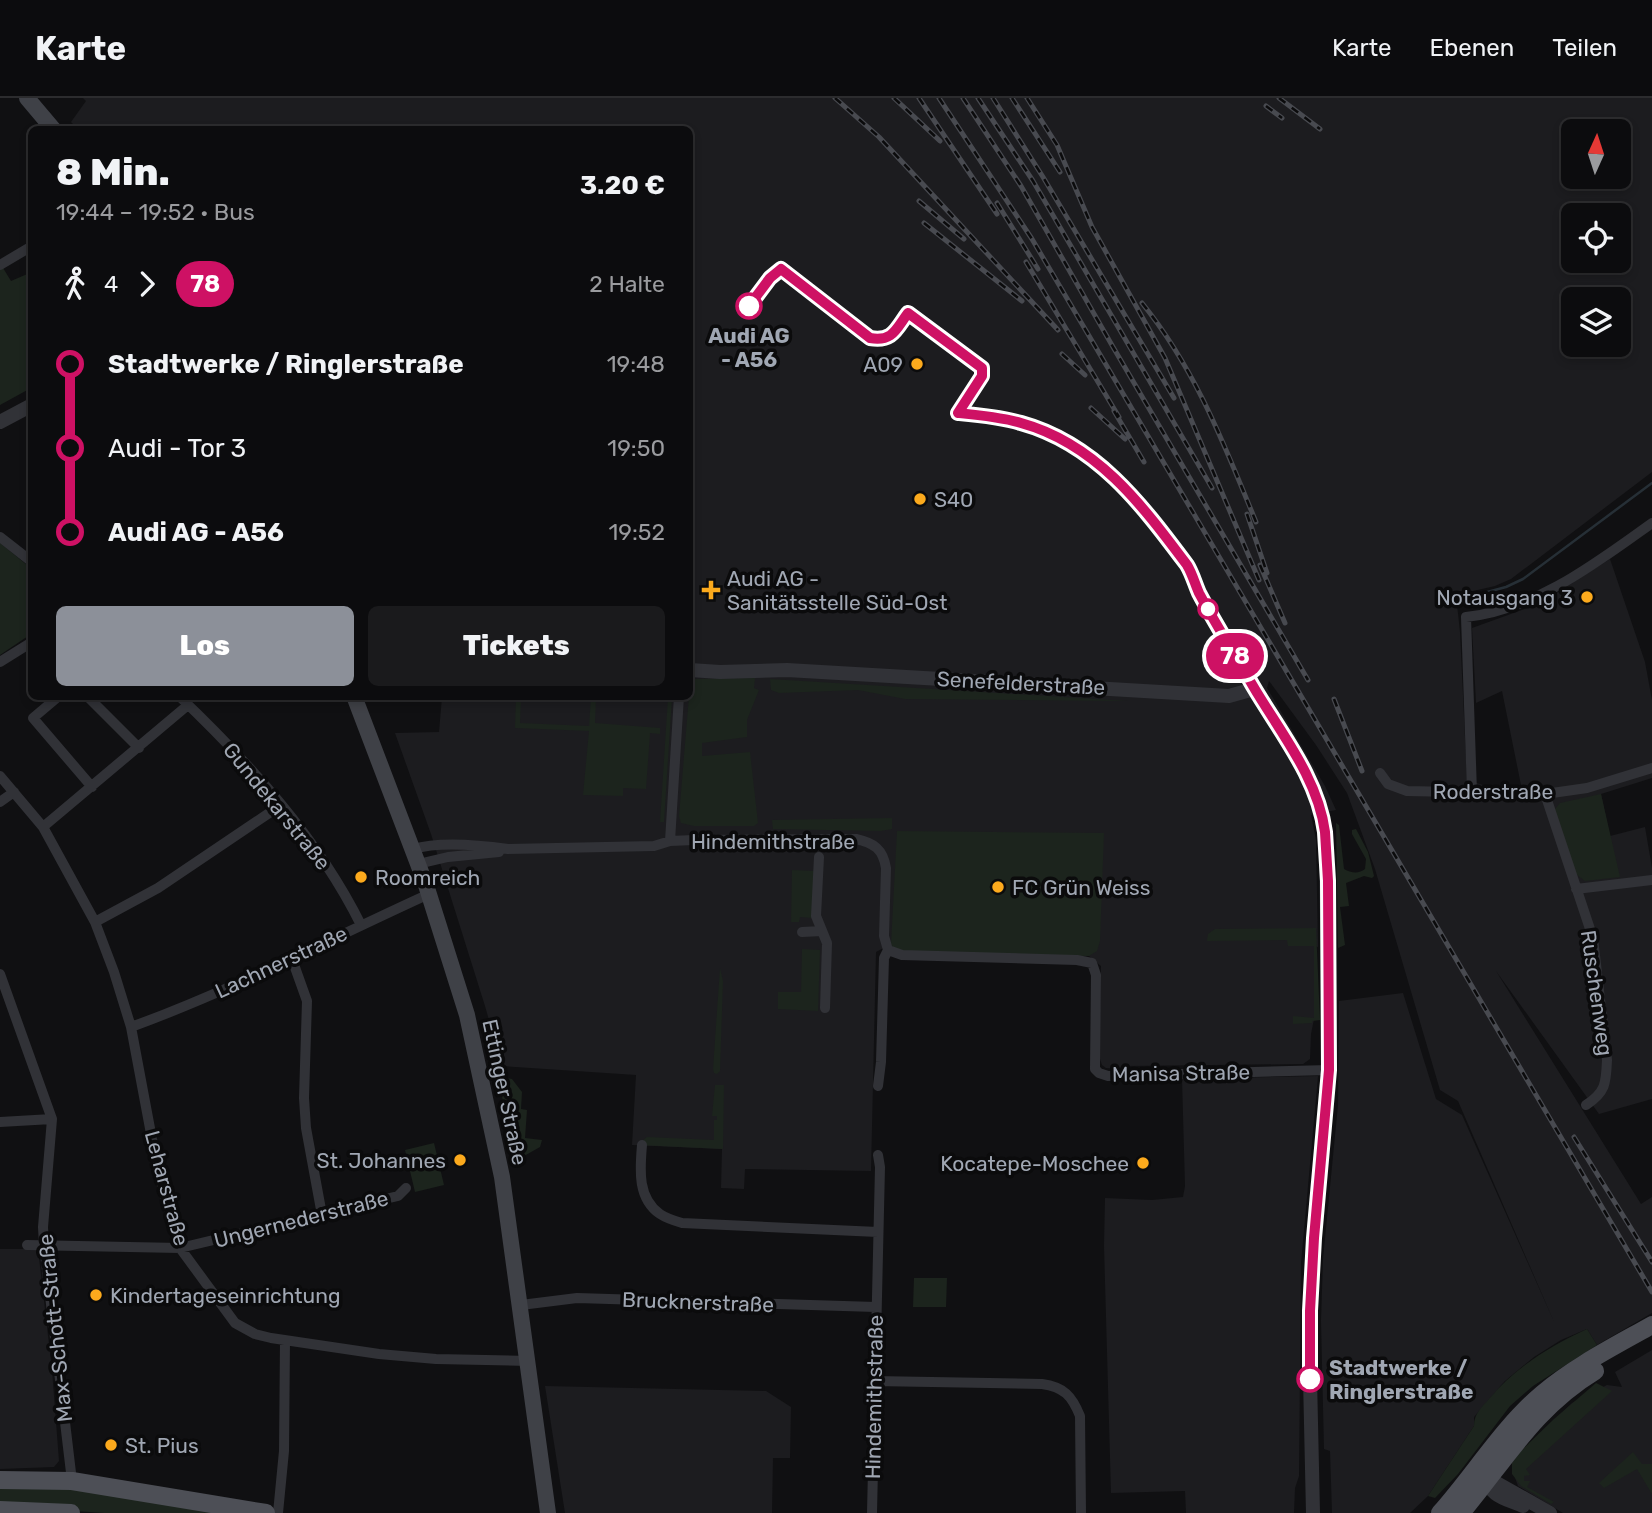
<!DOCTYPE html>
<html lang="de">
<head>
<meta charset="utf-8">
<style>
  body { margin:0; font-family:Rubik,sans-serif; background:#1a1a1c; color:#f1f3f6; height:100vh; display:flex; flex-direction:column; font-size:26px; white-space:nowrap }
  * { box-sizing:border-box; margin:0 }
  p { font-size:23px; color:#9a9b9e }
  .icon { flex:none; width:38px; height:38px; fill:none; stroke:currentColor; stroke-width:2; stroke-linecap:round; stroke-linejoin:round }
  .map { position:relative; flex:1; overflow:hidden }
  .drawer { position:absolute; left:28px; top:28px; width:665px; height:574px; display:flex; flex-direction:column; background:#0c0c0e; border-radius:10px; box-shadow:0 4px 10px #0003,0 0 0 2px #2c2c2e }
  .drawer>* { flex:none }
  .badge { padding:0 14px; border-radius:23px; font-size:24px; line-height:46px }
  .needle { width:46px; rotate:3deg }
  .tools { position:absolute; left:1561px; top:21px; display:grid; gap:14px }
  .tools a { display:grid; place-items:center; width:70px; height:70px; border-radius:10px; background:#0c0c0e; box-shadow:0 4px 10px #0003,0 0 0 2px #2c2c2e; font-size:35px }
  .map>.badge { position:absolute; translate:-50% -50%; box-shadow:0 0 0 4px #fff }
  .legs { display:flex; align-items:center; gap:10px; height:77px; padding:0 28px; font-size:23px }
  .legs p { margin-inline-start:auto }
  .headline { display:flex; align-items:center; justify-content:space-between; height:119px; padding:0 28px }
  h1 { font-size:38px; font-weight:800; line-height:52px }
  .primary-button { display:flex; gap:14px; margin-top:auto; padding:14px 28px }
  .primary-button a { flex:1; height:80px; border-radius:10px; background:#8c9099; color:#fff; font-size:28px; font-weight:800; line-height:80px; text-align:center }
  .primary-button a+a { background:#1a1a1c; color:#f1f3f6 }
  ul { padding:0 28px; list-style:none }
  li { display:flex; align-items:center; gap:24px; height:84px; font-size:26px }
  li i { display:grid; place-items:center; width:10px; height:100%; margin:0 9px; background:currentColor }
  li i::after { content:''; width:18px; height:18px; margin:-9px; border:5px solid; border-radius:50%; background:#0c0c0e }
  li p { margin-inline-start:auto }
  li:first-child i { background:linear-gradient(#0000 50%,currentColor 0) }
  li:last-child i { background:linear-gradient(currentColor 50%,#0000 0) }
  header { display:flex; align-items:center; gap:42px; box-sizing:border-box; height:98px; padding:0 35px; background:#0c0c0e; border-bottom:2px solid #2c2c2e }
  header strong { font-size:33px }
  nav { display:flex; gap:38px; margin-inline-start:auto; font-size:24px }
  .map>svg:first-child { display:block }
  .built { fill:#1c1c1f; fill-rule:evenodd }
  .green { fill:#1c241d }
  .lines { fill:none; stroke-linecap:round; stroke-linejoin:round }
  .stream { stroke:#262f36; stroke-width:2.5 }
  .minor { stroke:#313237; stroke-width:10 }
  .tertiary { stroke:#313237; stroke-width:14 }
  .secondary { stroke:#3f4147; stroke-width:16 }
  .primary { stroke:#4d4f56; stroke-width:18 }
  .rail-casing { stroke:#484a50; stroke-width:5 }
  .rail { stroke:#0b0b0c; stroke-width:2.5; stroke-dasharray:8; stroke-linecap:butt }
  .line-1-casing { stroke:#fff; stroke-width:16 }
  .line-1 { stroke:#ce1164; stroke-width:10 }
  .stop-1-dot { fill:#fff; stroke:#ce1164; stroke-width:3.5 }
  .poi-dot { fill:#fcaa1d; stroke:#0b0b0c; stroke-width:2.5 }
  .labels { text-anchor:middle; dominant-baseline:central; stroke-width:7; stroke-linejoin:round; paint-order:stroke }
  .stop-label { font-size:21px; font-weight:bold; fill:#a0a7b3; stroke:#0b0b0c }
  .poi-label { font-size:21px; fill:#a0a7b3; stroke:#0b0b0c; text-anchor:start }
  .street-label { font-size:21px; fill:#a0a7b3; stroke:#0b0b0c }
</style>
</head>
<body>
<header>
<strong>Karte</strong>
<nav><a>Karte</a><a>Ebenen</a><a>Teilen</a></nav>
</header>
<div class="map">
<svg width="1652" height="1415" viewBox="0 0 1652 1415">
  <rect width="100%" height="100%" fill="#101012"/>
  <path class="built" d="M83,0H1652V374L1511,481L1495,488L1456,497L1460,534L1467,682L1483,687H1521L1502,593L1476,605L1472,530L1541,505L1610,461L1645,564L1652,602V680L1601,696L1610,738L1645,729L1652,770V1001L1599,1016L1496,873L1641,1106L1652,1099V1215L1597,1247L1587,1231L1561,1242L1534,1259L1505,1283L1474,1319V1328L1428,1398L1410,1415H1332L1330,1353L1324,1351L1321,1223L1323,1161L1338,1007L1339,903L1403,895L1436,1001L1462,1017L1555,1226L1458,1003L1440,992L1375,771L1347,695L1316,647L1269,583L1267,590L1325,688L1336,712L1311,717L1316,742L1318,849L1315,848L1314,921L1311,936L1310,961L1303,966L1128,968L1119,971L1106,970L1102,967L1099,958L1101,868L1089,858L899,854L891,846L876,854L871,1073L745,1071L744,1091L721,1090L722,1051L632,1047L636,977L502,968L485,908L431,736L395,635L439,634L442,599L690,598V32H79L71,24L86,3ZM1573,33H1619V79H1573ZM1573,117H1619V163H1573ZM1573,201H1619V247H1573Z
    M1318,978L1301,1165L1299,1378L1295,1390L1294,1415H1186L1185,1393L1111,1395L1104,1148L1105,1100L1152,1102L1183,1099L1185,1088L1182,981Z
    M0,1151H38L52,1272L59,1363L54,1369L0,1371Z
    M1652,1252V1415H1563L1518,1388L1512,1371V1365L1521,1353L1572,1305L1607,1287L1622,1289L1615,1274Z
    M545,1288L766,1293L791,1309L790,1360H773L772,1415H565Z"/>
  <path class="green" d="M0,165L11,183L32,174L31,290L0,307Z
    M0,445L32,471L31,536L0,557Z
    M755,580L754,590L759,592L747,622V639L702,645V658L750,654L758,725L754,728H694L681,725L679,718L690,586L693,581Z
    M770,581L1128,603L905,601L858,592L779,595L771,592Z
    M516,599H521L520,625L589,628L591,599L596,598L595,625L660,630V636L650,635L646,691L623,690V698L583,697L589,633L515,630Z
    M668,599H672L664,724H660Z
    M1601,696L1620,779L1585,783L1576,776L1555,711L1560,705Z
    M892,720V731L880,733L773,731L772,722Z
    M1336,725L1339,727L1344,771C1351,775 1359,776 1365,771L1366,761L1352,736V732L1356,731L1368,754L1374,778L1372,780L1364,778L1346,785L1349,808L1340,809L1345,847L1338,850Z
    M897,733L1104,735L1100,843L1097,853L1089,858L899,854L894,851L891,846Z
    M792,772L814,773L812,820L800,819L799,824H791Z
    M1316,830L1320,922L1312,923V925L1293,926V918L1314,920V848H1288L1287,842L1207,843L1208,836L1215,831Z
    M802,851L820,852L818,913L778,911V894H801Z
    M720,870L723,883L720,973L717,976L714,975L713,971Z
    M498,978L512,981L522,994L521,1011L527,1012L525,1040L542,1042L540,1049L524,1058L514,1059Z
    M715,987H724L723,1051L638,1047L647,1039L714,1042V1022H717V1018H712Z
    M434,1045L444,1087L415,1094L405,1052Z
    M914,1180H947L946,1209H913Z
    M1587,1231L1597,1247L1533,1288L1510,1308L1458,1376L1435,1400L1428,1398L1474,1328C1474,1316 1481,1310 1489,1301C1516,1269 1550,1248 1587,1231Z
    M1596,1285L1612,1293L1526,1371L1530,1377L1524,1378V1383H1530L1527,1389L1554,1404L1551,1406L1521,1388L1512,1376V1365L1521,1353L1554,1321Z
    M1633,1354L1642,1366H1652V1396L1637,1371L1604,1390L1599,1385Z
    M0,1387L82,1389L244,1415H104L0,1408Z"/>
  <g class="lines">
    <path class="stream" d="M1476,497L1506,489L1523,481L1652,385"/>
    <path class="minor" d="M0,167L32,148
      M0,439L32,464
      M1200,496L1254,591
      M0,564L32,544
      M59,598L33,620L92,689
      M87,598L139,650
      M179,598C249,665 318,740 361,827
      M1380,675L1388,686L1407,693L1545,696L1587,690L1652,670
      M0,678L43,729L95,824L114,874L131,929L152,1041L163,1092L180,1150L235,1225L255,1236L271,1240L379,1256L436,1261L529,1263
      M1472,694L1466,519C1537,511 1596,465 1652,425
      M1545,696L1593,840L1607,962C1606,985 1606,994 1586,1007
      M0,704L14,694
      M43,729L188,607
      M670,743L679,598
      M413,751C440,743 480,747 508,751L654,748L670,743L694,742L856,741C874,745 883,751 886,770L884,838L888,852L884,860L881,964L878,988
      M819,759L816,818L827,845L825,910
      M418,766L448,759L499,754
      M1576,791L1652,782
      M95,824L158,790L281,707
      M802,834L822,833
      M888,852L902,857L1077,862L1092,865L1096,877L1095,971L1099,975L1108,978L1329,972
      M292,861L307,903L304,1000L306,1030L322,1117
      M0,876L52,1021L43,1129L44,1147L72,1383
      M131,929C233,892 330,841 429,796
      M0,1024L52,1021
      M642,1047C640,1071 637,1100 660,1116C666,1120 675,1123 682,1125L878,1134
      M27,1147L180,1150L398,1098L406,1090
      M521,1207L577,1200L876,1209
      M874,1283L1042,1286C1064,1289 1072,1298 1080,1318L1081,1415
      M278,1415L284,1353L285,1242
      M872,1415L880,1069L878,1057"/>
    <path class="tertiary" d="M0,324L32,307
      M690,572L720,574L787,572L1229,598L1254,591C1285,640 1320,687 1326,746L1329,972L1314,1140L1309,1235L1313,1415
      M1485,1377C1490,1399 1504,1400 1523,1408
      M1479,1384H1495L1550,1415"/>
    <path class="secondary" d="M27,0L54,32
      M354,598L426,787L467,917L502,1079L548,1415"/>
    <path class="primary" d="M0,1382L72,1383L266,1415
      M0,1412L71,1415
      M1440,1415C1474,1377 1503,1329 1542,1296C1575,1268 1615,1248 1652,1227
      M1461,1415C1505,1363 1534,1310 1595,1273"/>
    <defs>
      <path id="rail" d="M835,0L879,39L1058,232
        M894,0L940,43
        M919,0L997,116
        M939,0L1032,141L1652,1194
        M963,0L1021,88L1113,249L1308,582
        M978,0L1033,83L1212,390
        M993,0L1043,79L1174,300
        M1012,0L1060,74
        M1027,0L1057,47L1092,129L1165,260L1259,482
        M1279,0L1320,31
        M1266,8L1282,20
        M919,103L964,141
        M997,105L1038,171
        M924,125L1022,203
        M1026,164L1119,319
        M1142,205C1196,272 1224,346 1256,424
        M1062,256L1085,277
        M1091,310L1125,341
        M1114,313L1144,364
        M1247,416L1267,475
        M1260,467L1285,525
        M1334,601L1362,673
        M1574,1039L1652,1164"/>
    </defs>
    <use href="#rail" class="rail-casing"/>
    <use href="#rail" class="rail"/>
  </g>
  <g class="lines">
    <defs>
      <path id="line-1" d="M749,208L770,180L781,171L870,240C893,244 896,231 908,215L982,270V278L958,315C979,317 1001,319 1021,325C1097,346 1142,407 1187,467C1192,475 1195,486 1199,495C1216,527 1235,557 1253,588C1280,634 1318,680 1325,734L1328,783L1329,972L1314,1140L1310,1213V1281"/>
    </defs>
    <use href="#line-1" class="line-1-casing"/>
    <use href="#line-1" class="line-1"/>
  </g>
  <g class="stop-1-dot">
    <circle cx="749" cy="208" r="12"/>
    <circle cx="1208" cy="511" r="9"/>
    <circle cx="1310" cy="1281" r="12"/>
  </g>
  <g class="poi-dot">
    <circle cx="917" cy="266" r="7"/>
    <circle cx="920" cy="401" r="7"/>
    <path d="M707.5 481.5h7v7h7v7h-7v7h-7v-7h-7v-7h7z"/>
    <circle cx="1587" cy="499" r="7"/>
    <circle cx="361" cy="779" r="7"/>
    <circle cx="998" cy="789" r="7"/>
    <circle cx="460" cy="1062" r="7"/>
    <circle cx="1143" cy="1065" r="7"/>
    <circle cx="96" cy="1197" r="7"/>
    <circle cx="111" cy="1347" r="7"/>
  </g>
  <g class="labels">
    <g class="stop-label">
      <text x="749" y="237">Audi AG<tspan x="749" dy="24">- A56</tspan></text>
      <text x="1329" y="1269" text-anchor="start">Stadtwerke /<tspan x="1329" dy="24">Ringlerstraße</tspan></text>
    </g>
    <g class="poi-label">
      <text x="903" y="266" text-anchor="end">A09</text>
      <text x="934" y="401">S40</text>
      <text x="727" y="480">Audi AG -<tspan x="727" dy="24">Sanitätsstelle Süd-Ost</tspan></text>
      <text x="1573" y="499" text-anchor="end">Notausgang 3</text>
      <text x="375" y="779">Roomreich</text>
      <text x="1012" y="789">FC Grün Weiss</text>
      <text x="446" y="1062" text-anchor="end">St. Johannes</text>
      <text x="1129" y="1065" text-anchor="end">Kocatepe-Moschee</text>
      <text x="110" y="1197">Kindertageseinrichtung</text>
      <text x="125" y="1347">St. Pius</text>
    </g>
    <g class="street-label">
      <text transform="translate(1021 585) rotate(3)">Senefelderstraße</text>
      <text x="1493" y="693">Roderstraße</text>
      <text transform="translate(277 708) rotate(51)">Gundekarstraße</text>
      <text x="773" y="743">Hindemithstraße</text>
      <text transform="translate(281 864) rotate(-25)">Lachnerstraße</text>
      <text transform="translate(1597 895) rotate(82)">Ruschenweg</text>
      <text transform="translate(1181 975) rotate(-1)">Manisa Straße</text>
      <text transform="translate(505 994) rotate(78)">Ettinger Straße</text>
      <text transform="translate(167 1090) rotate(75)">Leharstraße</text>
      <text transform="translate(301 1121) rotate(-14)">Ungernederstraße</text>
      <text transform="translate(698 1204) rotate(2)">Brucknerstraße</text>
      <text transform="translate(55 1230) rotate(-96)">Max-Schott-Straße</text>
      <text transform="translate(874 1299) rotate(-89)">Hindemithstraße</text>
    </g>
  </g>
</svg>
<div class="tools">
<a><svg class="needle" viewBox="-14 -14 28 28"><path d="M0-13l5 13h-10z" fill="#e53935"/><path d="M0 13l5-13h-10z" fill="#9a9b9e"/></svg></a>
<a><svg class="icon" aria-label="locate" viewBox="0 0 24 24"><circle cx="12" cy="12" r="6"/><path d="M12 2v4M12 18v4M2 12h4M18 12h4"/></svg></a>
<a><svg class="icon" aria-label="layers" viewBox="0 0 24 24"><path d="M12 4l9 5-9 5-9-5zM3 14l9 5 9-5"/></svg></a>
</div>
<b class="badge" style="left:1235px;top:558px;background:#ce1164;color:#fff">78</b>
<section class="drawer">
<div class="headline"><div><h1>8 Min.</h1><p>19:44 – 19:52 · Bus</p></div><b>3.20 €</b></div>
<div class="legs"><svg class="icon" aria-label="walk" viewBox="0 0 24 24"><circle cx="13" cy="4" r="2"/><path d="M13 8l-2 6 4 7M11 14l-3 7M7 12l3-4h3l4 4"/></svg>4<svg class="icon" aria-label="forward" viewBox="0 0 24 24"><path d="M9 5l7 7-7 7"/></svg><b class="badge" style="background:#ce1164;color:#fff">78</b><p>2 Halte</p></div>
<ul>
<li><i style="color:#ce1164"></i><b>Stadtwerke / Ringlerstraße</b><p>19:48</p></li>
<li><i style="color:#ce1164"></i><span>Audi - Tor 3</span><p>19:50</p></li>
<li><i style="color:#ce1164"></i><b>Audi AG - A56</b><p>19:52</p></li>
</ul>
<div class="primary-button"><a>Los</a><a>Tickets</a></div>
</section>
</div>
</body>
</html>
